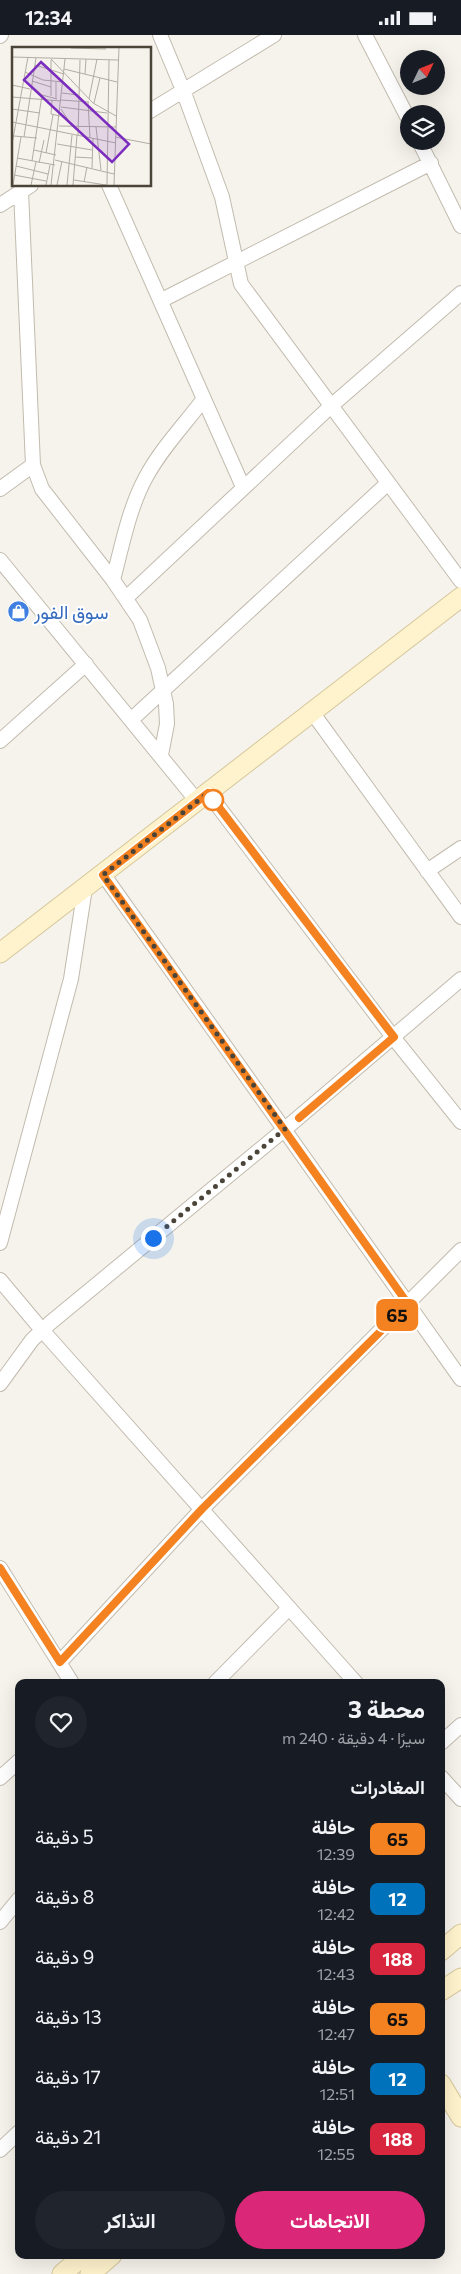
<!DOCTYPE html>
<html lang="ar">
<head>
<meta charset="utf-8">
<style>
  body { margin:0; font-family:Commissioner,Vazirmatn,sans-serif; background:#20242c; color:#f1f3f6; direction:rtl; height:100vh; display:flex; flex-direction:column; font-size:19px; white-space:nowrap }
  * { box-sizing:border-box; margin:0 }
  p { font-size:16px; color:#9ea1a6 }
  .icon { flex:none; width:28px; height:28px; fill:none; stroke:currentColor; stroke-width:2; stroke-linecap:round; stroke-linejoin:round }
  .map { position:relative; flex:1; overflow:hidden; direction:ltr }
  .details { position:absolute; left:15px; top:1644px; width:430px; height:580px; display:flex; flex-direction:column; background:#171b24; border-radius:10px; box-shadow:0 5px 20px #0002; direction:rtl }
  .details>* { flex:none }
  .badge { padding:0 10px; border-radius:8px; font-size:18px; line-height:32px }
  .needle { width:32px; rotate:47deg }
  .controls { position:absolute; left:400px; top:15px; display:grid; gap:10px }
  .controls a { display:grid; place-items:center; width:45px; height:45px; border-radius:50%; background:#171b24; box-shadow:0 5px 20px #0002; font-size:25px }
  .you { position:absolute; width:25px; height:25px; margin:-12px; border:4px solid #fff; border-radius:50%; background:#1a73e8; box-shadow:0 0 0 8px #1a73e833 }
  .map>.badge { position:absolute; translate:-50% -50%; box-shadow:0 0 0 2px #fff }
  h2 { padding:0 20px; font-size:19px; line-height:45px }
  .round { display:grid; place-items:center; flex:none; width:52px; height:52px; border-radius:26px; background:#20242c }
  .headline { display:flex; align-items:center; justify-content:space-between; height:85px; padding:0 20px }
  h1 { font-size:24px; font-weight:700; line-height:38px }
  .cta { display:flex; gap:10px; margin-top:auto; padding:10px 20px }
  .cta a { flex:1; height:58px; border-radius:30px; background:#db2777; color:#fff; font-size:20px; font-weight:700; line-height:58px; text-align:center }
  .cta a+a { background:#20242c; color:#f1f3f6 }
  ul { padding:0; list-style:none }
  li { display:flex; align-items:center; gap:15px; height:60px; padding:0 20px }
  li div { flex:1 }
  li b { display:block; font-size:19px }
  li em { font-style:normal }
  li .badge { min-width:55px; font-weight:700; text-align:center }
  .status { display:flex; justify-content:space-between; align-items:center; height:35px; padding:0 25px; background:#171b24; direction:ltr }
  .status svg { height:14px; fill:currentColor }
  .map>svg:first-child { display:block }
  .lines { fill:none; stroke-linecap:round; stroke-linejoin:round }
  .street-casing { stroke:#c2bbae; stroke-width:16 }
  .secondary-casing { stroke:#d6c79b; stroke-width:21 }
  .street { stroke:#fff; stroke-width:14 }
  .secondary { stroke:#fff3cd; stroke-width:19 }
  .line-casing { stroke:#fff; stroke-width:11 }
  .line { stroke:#f58220; stroke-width:8 }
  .walk { stroke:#4b4439; stroke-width:5; stroke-dasharray:0 9 }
  .stop-dot { fill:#fff; stroke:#f58220; stroke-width:2.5 }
  .labels { text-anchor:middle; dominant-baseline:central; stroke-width:4; stroke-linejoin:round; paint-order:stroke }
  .shop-label { font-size:19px; fill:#366cbe; stroke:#fff; text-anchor:start }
  .inset-road { fill:none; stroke:#b2ada4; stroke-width:1 }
  .view { fill:#7b2cbf; fill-opacity:0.15; stroke:#7b2cbf; stroke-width:2.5 }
  .inset-edge { fill:none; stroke:#4b4439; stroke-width:2.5 }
</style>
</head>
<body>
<div class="status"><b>12:34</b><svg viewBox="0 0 49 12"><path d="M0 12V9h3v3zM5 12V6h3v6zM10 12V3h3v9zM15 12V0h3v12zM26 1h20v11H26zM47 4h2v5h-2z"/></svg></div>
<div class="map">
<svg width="461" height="2239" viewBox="0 0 461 2239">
  <rect width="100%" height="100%" fill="#f6f3ec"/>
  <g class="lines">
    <defs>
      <path id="street" d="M160,0L183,55L222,162L241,249L461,546
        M365,0L409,85
        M0,1L1,0
        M150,76L274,0
        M419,106L461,191
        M109,150L243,452
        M21,156L33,430L42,454L113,545L140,585L158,633L166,669L167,689L161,720
        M0,170L31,150
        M162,265L431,128
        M0,454L33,430
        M0,525L197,766
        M113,545C122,511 129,473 146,442C161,414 184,390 203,365
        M126,563L331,371L461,258
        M312,677L461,882
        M132,684L388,448
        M0,706L86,629
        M208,758L393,1002L461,1087
        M427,836L461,813
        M103,839L461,1344
        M0,1208L71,944L85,853
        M0,1245L42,1295L356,1648
        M0,1349L32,1305L50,1288L285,1094L461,944
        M0,1533L72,1648
        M60,1627L202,1474L461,1215
        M215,1648L289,1573
        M441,1708L461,1690
        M441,1742L461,1764
        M0,1743L19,1726
        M0,1887L19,1864
        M0,2115L19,2097"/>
      <path id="secondary" d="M0,918L461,562
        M441,1916L461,1899
        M441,1956L461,1943
        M441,2049L461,2082
        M62,2239L84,2220
        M90,2239L112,2220"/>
    </defs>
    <use href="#street" class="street-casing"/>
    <use href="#secondary" class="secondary-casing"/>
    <use href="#street" class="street"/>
    <use href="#secondary" class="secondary"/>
  </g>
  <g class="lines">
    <defs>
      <path id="line" d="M0,1533L60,1627L202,1474L408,1269L103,840L208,758L394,1002L299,1083"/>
    </defs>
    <use href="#line" class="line-casing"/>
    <use href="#line" class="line"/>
    <path class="walk" d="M153,1203L285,1094L103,840L208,758L213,765"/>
  </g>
  <defs>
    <symbol id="shop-disc" viewBox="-11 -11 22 22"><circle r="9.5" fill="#3f7fe0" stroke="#fff"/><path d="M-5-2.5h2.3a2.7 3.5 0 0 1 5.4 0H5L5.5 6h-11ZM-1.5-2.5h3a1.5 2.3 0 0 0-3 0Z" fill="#fff"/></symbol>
  </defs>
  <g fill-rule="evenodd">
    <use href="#shop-disc" x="6" y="564" width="25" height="25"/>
  </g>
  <circle class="stop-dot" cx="213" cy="765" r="10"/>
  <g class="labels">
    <g class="shop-label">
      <text x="34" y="576">سوق الفور</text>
    </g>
  </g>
  <g transform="translate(12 12)">
    <rect width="139" height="139" fill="#f6f3ec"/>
    <path class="inset-road" d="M59,1L94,2M0,10L106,13M39,12L81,56L104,69M23,18L52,27M52,22L105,35M13,25L31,33L51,35M73,27L74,12M20,34L39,40M0,38L18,42M19,38L30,48L45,52M50,46L66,48M39,49V13M0,50L49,54M44,52V35M77,52L85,12M40,53L39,67L48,69M49,53L77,55M76,55L78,91M82,56L88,31M49,60L95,66M0,62L28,66M49,62L60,79M0,75L104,96M47,79L104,80M84,80L89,123M66,88L68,13M2,89L25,91M12,90L24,11M103,90L139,97M0,97L16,10M45,97L80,103M22,103L44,108M34,106L41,68M63,110L80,111M5,111L43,118M43,113L102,127M20,114L30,48M27,116L32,93M4,119L36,127M80,121L81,91M2,128L34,134M62,133L94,138M72,135L75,120M1,138L9,90M19,138L24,115M34,138L38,118M39,138L53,12M45,138L50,114M55,138L60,88M61,138L65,88M95,138L97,13M102,138L107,0"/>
    <path class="view" d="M29,15L117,97L100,115L12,33Z"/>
    <rect width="139" height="139" class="inset-edge"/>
  </g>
</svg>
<div class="controls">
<a><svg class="needle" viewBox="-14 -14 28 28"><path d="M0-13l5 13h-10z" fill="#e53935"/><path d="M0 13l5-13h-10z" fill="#9ea1a6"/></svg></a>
<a><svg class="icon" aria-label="layers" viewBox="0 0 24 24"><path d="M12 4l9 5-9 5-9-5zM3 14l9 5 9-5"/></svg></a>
</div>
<div class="you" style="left:153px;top:1203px"></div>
<b class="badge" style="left:397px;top:1280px;background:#f58220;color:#111">65</b>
<section class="details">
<div class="headline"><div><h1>محطة 3</h1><p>سيرًا · 4 دقيقة · 240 m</p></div><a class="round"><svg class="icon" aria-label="heart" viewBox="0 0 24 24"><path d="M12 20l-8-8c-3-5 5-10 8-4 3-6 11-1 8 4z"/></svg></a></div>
<h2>المغادرات</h2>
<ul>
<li><span class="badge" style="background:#f58220;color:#111">65</span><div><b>حافلة</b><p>12:39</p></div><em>5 دقيقة</em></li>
<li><span class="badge" style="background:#0072bc;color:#fff">12</span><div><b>حافلة</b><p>12:42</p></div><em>8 دقيقة</em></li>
<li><span class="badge" style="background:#d7263d;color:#fff">188</span><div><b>حافلة</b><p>12:43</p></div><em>9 دقيقة</em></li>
<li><span class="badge" style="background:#f58220;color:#111">65</span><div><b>حافلة</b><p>12:47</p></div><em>13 دقيقة</em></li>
<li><span class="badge" style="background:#0072bc;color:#fff">12</span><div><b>حافلة</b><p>12:51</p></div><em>17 دقيقة</em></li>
<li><span class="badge" style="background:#d7263d;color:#fff">188</span><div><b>حافلة</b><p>12:55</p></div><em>21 دقيقة</em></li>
</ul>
<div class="cta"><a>الاتجاهات</a><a>التذاكر</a></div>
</section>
</div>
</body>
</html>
